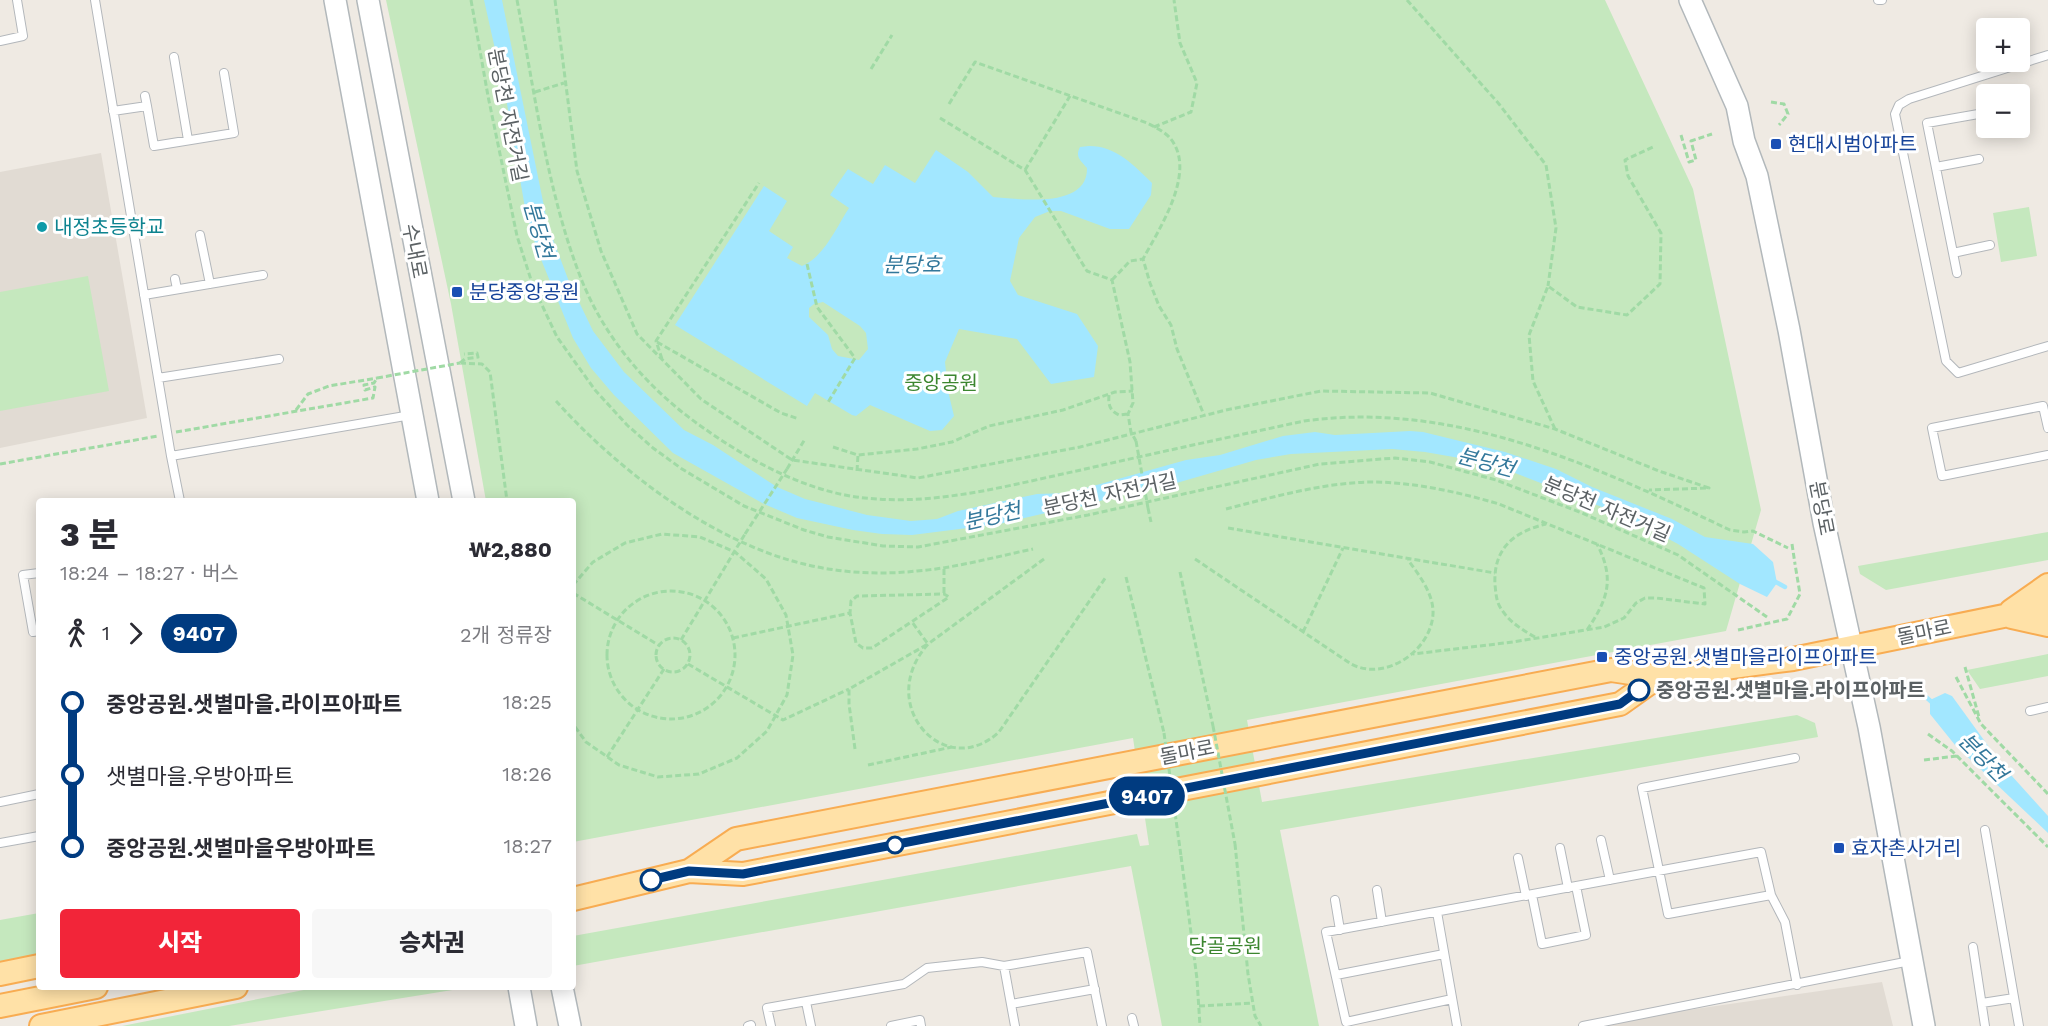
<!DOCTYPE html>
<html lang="ko">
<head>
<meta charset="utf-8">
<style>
  body { margin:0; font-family:"Work Sans","Noto Sans KR",sans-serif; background:#f7f7f7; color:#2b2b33; height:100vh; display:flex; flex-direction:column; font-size:22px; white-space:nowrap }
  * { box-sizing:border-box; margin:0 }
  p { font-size:20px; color:#7c7c81 }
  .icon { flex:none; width:33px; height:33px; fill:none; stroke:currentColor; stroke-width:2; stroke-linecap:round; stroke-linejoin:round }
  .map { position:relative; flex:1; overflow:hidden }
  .sheet { position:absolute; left:36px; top:498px; width:540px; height:492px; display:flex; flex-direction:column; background:#fff; border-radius:6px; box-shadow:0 3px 15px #0003 }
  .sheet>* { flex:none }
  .badge { padding:0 12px; border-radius:20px; font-size:21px; line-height:39px }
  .buttons { position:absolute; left:1976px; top:18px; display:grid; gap:12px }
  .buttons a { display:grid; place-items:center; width:54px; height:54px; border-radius:6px; background:#fff; box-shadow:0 3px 15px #0003; font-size:30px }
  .map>.badge { position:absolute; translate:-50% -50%; box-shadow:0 0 0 3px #fff }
  .legs { display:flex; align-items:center; gap:9px; height:66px; padding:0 24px; font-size:20px }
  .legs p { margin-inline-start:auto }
  .headline { display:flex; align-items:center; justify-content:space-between; height:102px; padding:0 24px }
  h1 { font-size:33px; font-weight:800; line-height:45px }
  .primary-button { display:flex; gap:12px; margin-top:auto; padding:12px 24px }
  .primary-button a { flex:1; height:69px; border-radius:6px; background:#f22539; color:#fff; font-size:24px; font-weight:800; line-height:69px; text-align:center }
  .primary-button a+a { background:#f7f7f7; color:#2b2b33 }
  ul { padding:0 24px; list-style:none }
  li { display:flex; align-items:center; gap:21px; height:72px; font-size:22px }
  li i { display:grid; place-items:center; width:9px; height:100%; margin:0 8px; background:currentColor }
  li i::after { content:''; width:15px; height:15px; margin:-8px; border:4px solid; border-radius:50%; background:#fff }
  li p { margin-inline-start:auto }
  li:first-child i { background:linear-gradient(#0000 50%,currentColor 0) }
  li:last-child i { background:linear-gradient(currentColor 50%,#0000 0) }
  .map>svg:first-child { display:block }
  .education { fill:#e1dbd3 }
  .green { fill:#c5e8be }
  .water { fill:#a2e7ff; fill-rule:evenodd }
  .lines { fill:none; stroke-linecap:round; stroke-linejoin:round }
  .stream { stroke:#a2e7ff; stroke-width:4.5 }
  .lane-casing { stroke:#b3b7bb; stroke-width:10 }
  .secondary-casing { stroke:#b2b8bb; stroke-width:24 }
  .primary-casing { stroke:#f8ac52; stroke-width:26 }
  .path { stroke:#a0daa5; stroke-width:3; stroke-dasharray:6 3; stroke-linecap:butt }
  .lane { stroke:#fff; stroke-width:8 }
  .secondary { stroke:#fff; stroke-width:21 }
  .primary { stroke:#ffe1a7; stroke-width:22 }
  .path-bridge { stroke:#a0daa5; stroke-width:3; stroke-dasharray:6 3; stroke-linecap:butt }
  .line-1-casing { stroke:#fff; stroke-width:14 }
  .line-1 { stroke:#003b80; stroke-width:9 }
  .transit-dot { fill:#1a4fb4; stroke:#fff; stroke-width:2 }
  .culture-dot { fill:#0f9aa8; stroke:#fff; stroke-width:2 }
  .stop-1-dot { fill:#fff; stroke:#003b80; stroke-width:3 }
  .labels { text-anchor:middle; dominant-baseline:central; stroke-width:6; stroke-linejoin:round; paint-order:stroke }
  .street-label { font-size:20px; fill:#5b6164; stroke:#fff }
  .transit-label { font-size:20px; fill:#164399; stroke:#fff; text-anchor:start }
  .culture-label { font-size:20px; fill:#0d838f; stroke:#fff; text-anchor:start }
  .park-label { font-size:20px; fill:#3c8630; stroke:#fff }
  .stop-label { font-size:20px; font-weight:bold; fill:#5b6164; stroke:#fff; text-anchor:start }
  .water-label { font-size:21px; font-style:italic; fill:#33789b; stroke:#fff }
</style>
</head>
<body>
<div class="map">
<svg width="2048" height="1026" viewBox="0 0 2048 1026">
  <rect width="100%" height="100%" fill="#efeae3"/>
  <path class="education" d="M101,153L147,418L0,448V172Z
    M1882,982L1893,1026H1599L1598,1023Z"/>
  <path class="green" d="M386,0H1605L1693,189L1761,510L1726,631L1247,720L1262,802L1797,715L1815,723L1818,737L1280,830L1319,1026H1162L1131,866L573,966V936L1137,834L1140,846L1149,845L1133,738L573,842V501H486L451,304Z
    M2029,207L2037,256L2001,262L1993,213Z
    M88,276L109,391L0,411V292Z
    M2048,532V560L1886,590L1860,574L1858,566Z
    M2048,654V676L1980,689L1967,670Z
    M39,913V954L0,962V920Z
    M319,987H471L229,1026H122Z"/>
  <path class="water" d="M484,0H502L548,226L568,279L593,331L624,372L684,430L713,445L777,487L805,499L825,504L867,515L911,521L937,519L958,511L1037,494L1068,493L1186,460L1220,455L1283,436L1315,432L1335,435L1410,431L1423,432L1505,452L1556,469L1592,487L1672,519L1705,537L1753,544L1773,562L1777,583L1767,597L1740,584L1678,544L1625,516L1502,468L1471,460L1425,452L1392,449L1291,454L1256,460L1173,484L1135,490L1084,506L1050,512L999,524L912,535L882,534L853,530L797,518L764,504L673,453L614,395L591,368L573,338L536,247L525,208L506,98Z
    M1089,146C1116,146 1134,165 1152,183L1151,195L1129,229H1110L1061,211H1050L1035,217L1019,238L1010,281L1018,295L1077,314L1098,346L1094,377L1051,384L1017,339L959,329L945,362L948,391L954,416L942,430L930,431L870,405L856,416L852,415L815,393L807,406L675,325L764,186L787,201L769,231L793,247L787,258L802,266C824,257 836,228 849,208L830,195L848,169L873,184L885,165L915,183L936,150L968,172L993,197C1019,199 1088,209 1087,168C1080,160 1075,157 1080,147ZM823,302L860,326L866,333L868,349L859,360L838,356L832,349L828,335L809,317V308L814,304Z
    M1945,693L1952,696L2002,765L2048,816V833L1955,745L1930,714V700Z"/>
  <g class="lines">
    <path class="stream" d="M1774,581L1785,587
      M1919,691L1934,704"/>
    <defs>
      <path id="lane" d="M95,0L171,456L180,501
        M1878,0H1882
        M0,41L23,36L17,0
        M2048,55L1909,99L1899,105L1895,114L1946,361L1958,373L2048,346
        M174,57L188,140
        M145,96L147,106
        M113,111L147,106L154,146L234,133L224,73
        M1984,113L1927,123L1953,253L1990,245
        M1936,167L1979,159
        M200,235L210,284
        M1953,253L1957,273
        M175,279L177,289
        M144,295L263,275
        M158,378L279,359
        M2048,428L2043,406L1932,428L1942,476L2048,455
        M171,456L411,415
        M39,573L23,575L33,632L39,631
        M2030,711L2048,707
        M0,802L39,794
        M1985,830L2019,1026
        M1601,840L1610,880
        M0,843L39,836
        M1560,848L1568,888
        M1518,858L1526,896
        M1377,890L1382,922
        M1532,895L1542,944L1586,935L1576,886
        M1771,895L1668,914L1642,788L1795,758
        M1335,900L1340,930
        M1437,912L1457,1026
        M1973,947L1985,1026
        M1004,966L1015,1026
        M1336,975L1444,954
        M1452,999L1346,1022L1326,932L1761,852L1771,895L1785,922L1797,985
        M806,1002L811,1026
        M1982,1003L2014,998
        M1011,1004L1095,989
        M1132,1018L1134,1026
        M748,1026L751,1025
        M771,1026L767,1008L904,984L927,968L982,962L1004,966L1087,952L1102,1026
        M891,1026L920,1020L921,1026
        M1583,1026L1910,961"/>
      <path id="secondary" d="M335,0L428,501
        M368,0L464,501
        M1690,0L1737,106L1744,141L1757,176L1789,330L1824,523L1869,727L1924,1026
        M519,987L526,1026
        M562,987L570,1026"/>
      <path id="primary" d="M2011,611L2048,585
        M2012,617L2048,625
        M689,871L736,839L1611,670L1658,677L1793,659L2048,607
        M573,899L689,871L743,874L1620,704L1658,677
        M0,974L39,966
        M0,1006L96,987
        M41,1026L236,987"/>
    </defs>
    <use href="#lane" class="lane-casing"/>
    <use href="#secondary" class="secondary-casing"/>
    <use href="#primary" class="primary-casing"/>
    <path class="path" d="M471,0L488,96L517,236L533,286L557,337L595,390L627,425L653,448L682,469L744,506L804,530L828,537L883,546L918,547L1088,515L1320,464L1395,458L1430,462L1496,480L1582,513L1678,555L1767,617
      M517,0C535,93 547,193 582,281C607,342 651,392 705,429C746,458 795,485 845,495C923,510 1005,486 1081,470C1155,453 1230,437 1304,421C1456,400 1597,467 1730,530L1744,532L1753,531L1788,548
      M555,0L577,171L601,251L637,334L701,399L792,460L918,478L1080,447L1226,410L1321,391L1430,393L1555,429L1659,471L1709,488L1649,490
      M1407,0L1499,104L1546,165L1556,228L1548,286
      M871,69L892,35
      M535,92L564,83
      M1771,102L1784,104L1788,114L1779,125
      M949,104L975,62L1147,123C1155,127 1165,132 1170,138C1198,171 1159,229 1143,259L1150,283L1159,306L1171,325L1177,349L1204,415
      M940,118L1025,170L1087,271L1112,280L1130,362L1133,403L1128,414L1131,432L1136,441
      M1154,127L1191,112L1197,83L1180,43L1174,0
      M1681,135L1689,162L1696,160L1691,141L1712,134
      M1025,170L1070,96
      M807,264L817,307L855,358L827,404
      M1112,280L1130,261L1143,259
      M657,342L781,413L799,419
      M662,359L656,341L759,183
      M460,363L482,364L490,372L507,501
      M460,363L465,359L478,357L477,353L464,354
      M1109,395C1108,405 1110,411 1119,415L1128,414
      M556,401C618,470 712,542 804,564C840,573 880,575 917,571C956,568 994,557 1033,549
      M296,410L308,394L329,386L377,378
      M1555,429L1533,381L1529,335L1548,286L1577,307L1627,315L1660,284L1661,233L1628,176L1625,160L1655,146
      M176,432L373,398L375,387L365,390L364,385L374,383L377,378
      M833,447L858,455L917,449L952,442L989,426L1063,410L1115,392L1133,391
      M0,464L158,436
      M787,469L805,439
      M857,471L858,455
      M1148,508L1151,522
      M1226,509C1273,497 1322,483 1371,482C1414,482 1458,492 1499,504L1704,588L1705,604L1656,598H1645L1636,603L1624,618L1604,627L1513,642L1413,654
      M1228,528L1495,573
      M1044,559L928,644C874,705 945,782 999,732L1106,577
      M1195,559L1351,664C1385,682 1431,651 1433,614C1434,594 1419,575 1408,560
      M944,569V594
      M1180,572L1213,726
      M1126,577L1164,733
      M573,585L593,562L625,543L662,534L700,537L735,552L766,579L786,615L793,655L787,695L767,731L737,758L699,774L658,777L619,765L586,742L573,724
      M607 655a64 64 0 1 1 128 0a64 64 0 1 1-128 0Z
      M573,593L660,646
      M1587,630C1608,599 1615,579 1597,544
      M1738,630L1787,619L1800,594L1795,564
      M1303,632L1343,548
      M1535,637C1522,630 1508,621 1500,607C1496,600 1496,593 1495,585C1493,549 1513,532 1546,524
      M733,638L850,613L856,643L863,648H872L949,597L944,594L857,596L851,601L850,613
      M656 655a17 17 0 1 1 34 0a17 17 0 1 1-34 0Z
      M681,640L745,534
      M688,664L783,720L849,689
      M1965,667L1979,717
      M1956,677L1981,724L2048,794
      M1928,734L1952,751L2048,847
      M855,749L849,704V689L928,644L912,622
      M607,757L664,669
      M1924,760L1957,756
      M868,765L952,747
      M1235,844L1248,974L1255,1016L1261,1026
      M1181,856L1197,979L1200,1026
      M1199,1006L1253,1003"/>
    <use href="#lane" class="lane"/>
    <use href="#secondary" class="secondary"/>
    <use href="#primary" class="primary"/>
    <path class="path-bridge" d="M377,378L460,363
      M1136,441L1148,508
      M745,534L787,469
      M1792,544L1795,564
      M1213,726L1235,844
      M1164,733L1181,856"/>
  </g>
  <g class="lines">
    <defs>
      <path id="line-1" d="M651,880L689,871L743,874L1620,704L1639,690"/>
    </defs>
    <use href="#line-1" class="line-1-casing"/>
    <use href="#line-1" class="line-1"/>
  </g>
  <g class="transit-dot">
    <rect x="1770" y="138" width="12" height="12" rx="3"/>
    <rect x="451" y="286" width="12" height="12" rx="3"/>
    <rect x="1596" y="651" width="12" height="12" rx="3"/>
    <rect x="1833" y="842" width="12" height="12" rx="3"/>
  </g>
  <circle class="culture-dot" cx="42" cy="227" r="6"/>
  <g class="stop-1-dot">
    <circle cx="1639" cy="690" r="10"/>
    <circle cx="895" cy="845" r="8"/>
    <circle cx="651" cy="880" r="10"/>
  </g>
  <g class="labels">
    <g class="street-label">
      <text transform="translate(508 115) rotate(79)">분당천 자전거길</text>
      <text transform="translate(415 251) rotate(79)">수내로</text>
      <text transform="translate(1110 494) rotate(-12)">분당천 자전거길</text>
      <text transform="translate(1822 508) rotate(79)">분당로</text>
      <text transform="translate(1607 509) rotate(23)">분당천 자전거길</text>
      <text transform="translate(1924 632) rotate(-12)">돌마로</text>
      <text transform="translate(1187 752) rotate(-11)">돌마로</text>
    </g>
    <g class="transit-label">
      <text x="1788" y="144">현대시범아파트</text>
      <text x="469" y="292">분당중앙공원</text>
      <text x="1614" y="657">중앙공원.샛별마을라이프아파트</text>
      <text x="1851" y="848">효자촌사거리</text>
    </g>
    <g class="culture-label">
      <text x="54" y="227">내정초등학교</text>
    </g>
    <g class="park-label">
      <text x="941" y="383">중앙공원</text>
      <text x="1225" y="946">당골공원</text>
    </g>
    <g class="stop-label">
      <text x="1656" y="690">중앙공원.샛별마을.라이프아파트</text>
    </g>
    <g class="water-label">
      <text transform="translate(539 230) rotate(74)">분당천</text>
      <text x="912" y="264">분당호</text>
      <text transform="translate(1486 462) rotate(15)">분당천</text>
      <text transform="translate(992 516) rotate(-13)">분당천</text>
      <text transform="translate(1983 757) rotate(45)">분당천</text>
    </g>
  </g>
</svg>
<div class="buttons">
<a>+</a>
<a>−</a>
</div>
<b class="badge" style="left:1147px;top:796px;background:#003b80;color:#fff">9407</b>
<section class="sheet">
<div class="headline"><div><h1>3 분</h1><p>18:24 – 18:27 · 버스</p></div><b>₩2,880</b></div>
<div class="legs"><svg class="icon" aria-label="walk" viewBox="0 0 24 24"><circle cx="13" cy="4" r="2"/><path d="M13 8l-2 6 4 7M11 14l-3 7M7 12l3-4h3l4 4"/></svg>1<svg class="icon" aria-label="forward" viewBox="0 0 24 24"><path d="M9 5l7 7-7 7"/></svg><b class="badge" style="background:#003b80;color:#fff">9407</b><p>2개 정류장</p></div>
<ul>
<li><i style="color:#003b80"></i><b>중앙공원.샛별마을.라이프아파트</b><p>18:25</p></li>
<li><i style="color:#003b80"></i><span>샛별마을.우방아파트</span><p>18:26</p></li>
<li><i style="color:#003b80"></i><b>중앙공원.샛별마을우방아파트</b><p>18:27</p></li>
</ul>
<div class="primary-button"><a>시작</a><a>승차권</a></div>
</section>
</div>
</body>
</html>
